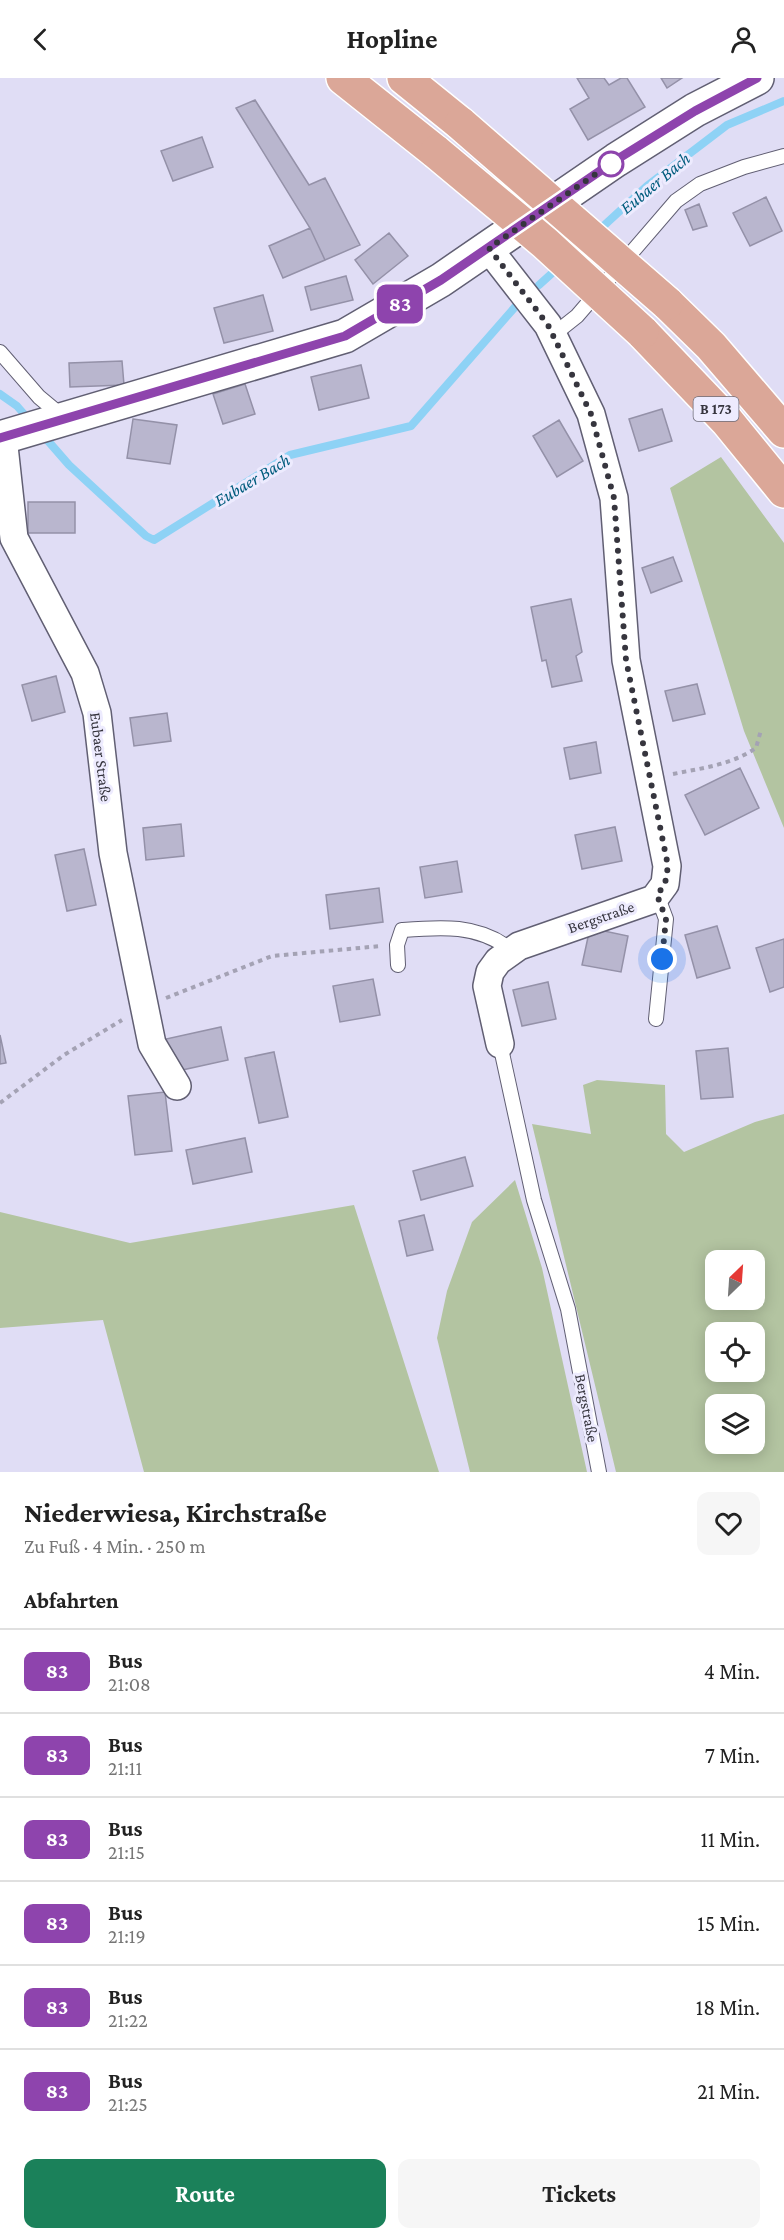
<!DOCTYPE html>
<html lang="de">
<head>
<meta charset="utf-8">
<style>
  body { margin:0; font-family:"Crimson Pro",serif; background:#f6f6f6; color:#222; height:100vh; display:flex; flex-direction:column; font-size:22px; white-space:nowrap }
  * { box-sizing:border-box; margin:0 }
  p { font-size:20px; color:#767676 }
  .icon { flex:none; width:33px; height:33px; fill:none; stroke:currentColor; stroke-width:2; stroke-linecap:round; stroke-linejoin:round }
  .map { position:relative; height:1394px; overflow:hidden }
  .side { display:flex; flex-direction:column; background:#fff; flex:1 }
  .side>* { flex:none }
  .badge { padding:0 12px; border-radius:9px; font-size:21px; line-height:39px }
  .needle { width:39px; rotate:25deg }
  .controls { position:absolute; left:705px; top:1172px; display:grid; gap:12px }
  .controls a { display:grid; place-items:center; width:60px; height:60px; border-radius:12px; background:#fff; box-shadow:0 3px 15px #0003; font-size:30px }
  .you { position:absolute; width:30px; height:30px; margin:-15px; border:4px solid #fff; border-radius:50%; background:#1a73e8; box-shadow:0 0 0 9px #1a73e833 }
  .map>.badge { position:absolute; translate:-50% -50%; box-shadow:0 0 0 3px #fff }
  h2 { padding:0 24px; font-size:22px; line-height:54px }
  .round { display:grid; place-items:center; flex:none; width:63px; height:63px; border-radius:12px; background:#f6f6f6 }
  .summary { display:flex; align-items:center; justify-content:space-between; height:102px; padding:0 24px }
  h1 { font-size:28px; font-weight:700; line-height:45px }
  .primary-button { display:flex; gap:12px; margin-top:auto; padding:12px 24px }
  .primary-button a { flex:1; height:69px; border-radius:12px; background:#1b815a; color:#fff; font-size:24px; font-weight:700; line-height:69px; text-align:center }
  .primary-button a+a { background:#f6f6f6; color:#222 }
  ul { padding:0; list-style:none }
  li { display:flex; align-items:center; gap:18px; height:84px; padding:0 24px; border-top:2px solid #e0e0e0 }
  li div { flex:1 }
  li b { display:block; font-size:22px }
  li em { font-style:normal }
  li .badge { min-width:66px; font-weight:700; text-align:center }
  header { display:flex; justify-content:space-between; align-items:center; height:78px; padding:0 24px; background:#fff; font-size:27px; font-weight:700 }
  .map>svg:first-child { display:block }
  .green { fill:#b3c4a1; fill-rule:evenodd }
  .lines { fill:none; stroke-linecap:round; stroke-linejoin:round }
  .stream { stroke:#8ed2f5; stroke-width:8 }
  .building { fill:#b9b6ce; stroke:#9491a8; stroke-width:1.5 }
  .lane-casing { stroke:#615f73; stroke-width:16 }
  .street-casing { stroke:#615f73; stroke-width:30 }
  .secondary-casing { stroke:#615f73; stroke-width:36 }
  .primary-casing { stroke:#fff; stroke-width:36 }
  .path { stroke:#a4a2b4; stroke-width:4; stroke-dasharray:4.5 4.5; stroke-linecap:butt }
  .lane { stroke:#fff; stroke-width:14 }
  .street { stroke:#fff; stroke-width:27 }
  .secondary { stroke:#fff; stroke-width:33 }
  .primary { stroke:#dba798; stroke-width:33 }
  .primary-bridge-casing { stroke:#fff; stroke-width:36; stroke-linecap:butt }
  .primary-bridge { stroke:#dba798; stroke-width:33 }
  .line-casing { stroke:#fff; stroke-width:14 }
  .line { stroke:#8e44ad; stroke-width:9 }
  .walk { stroke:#36353e; stroke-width:6; stroke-dasharray:0 10.8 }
  .stop-dot { fill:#fff; stroke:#8e44ad; stroke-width:3 }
  .labels { text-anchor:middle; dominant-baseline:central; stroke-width:6; stroke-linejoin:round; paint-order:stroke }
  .shield { fill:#edebfe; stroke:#6d6c78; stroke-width:1.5 }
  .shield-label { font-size:15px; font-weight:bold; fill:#36353e }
  .street-label { font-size:16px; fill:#36353e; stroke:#edebfe }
  .water-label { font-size:18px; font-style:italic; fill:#005c7d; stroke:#edebfe }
</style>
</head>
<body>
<header><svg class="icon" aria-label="back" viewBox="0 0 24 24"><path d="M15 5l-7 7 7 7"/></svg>Hopline<svg class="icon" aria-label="person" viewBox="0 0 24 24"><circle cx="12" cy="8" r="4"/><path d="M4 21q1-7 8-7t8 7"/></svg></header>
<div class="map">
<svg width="784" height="1394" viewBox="0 0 784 1394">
  <rect width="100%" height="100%" fill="#e0ddf5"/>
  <path class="green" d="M721,379L784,465V750L744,653L670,410Z
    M597,1002L665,1007L666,1056L684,1074L755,1044L784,1036V1394H616L532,1046L591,1056L583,1007ZM716,1182H754V1221H716ZM716,1254H754V1293H716ZM716,1326H754V1365H716Z
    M515,1102L542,1190L587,1394H470L437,1260L447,1213L472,1144Z
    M354,1127L439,1394H144L103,1242L0,1250V1134L130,1165Z"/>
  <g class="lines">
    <path class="stream" d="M598,153L647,108L727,47L784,23
      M539,207L560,188
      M0,316L17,328L30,343
      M42,356L69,387L146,458L154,462L290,377L411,348L515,229"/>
  </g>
  <path class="building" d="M577,0H604L609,7L621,0H627L645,29L588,62L570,31L589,20Z
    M661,0H682L667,10Z
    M255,22L309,107L325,100L360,167L325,182L310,150L236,30Z
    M202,59L213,89L173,103L161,73Z
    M766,119L782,153L750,168L733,135Z
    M699,126L707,148L693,152L685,132Z
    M310,150L325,182L283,200L269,168Z
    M389,155L408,178L373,206L355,182Z
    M346,198L353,222L311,232L305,209Z
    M263,217L273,253L224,265L214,230Z
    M122,283L124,307L70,309L69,285Z
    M361,287L369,320L319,332L311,299Z
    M245,306L255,336L223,346L213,316Z
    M662,331L672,363L639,373L629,341Z
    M133,341L177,347L170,386L127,380Z
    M559,342L583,383L557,399L533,358Z
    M28,424H75V455H28Z
    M673,479L682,503L651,515L642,490Z
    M571,521L582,574L576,578L582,603L552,609L546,582L542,583L531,529Z
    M56,598L65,634L32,643L22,607Z
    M697,606L705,636L673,643L665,613Z
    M167,635L171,663L134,668L130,640Z
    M596,664L601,695L570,701L564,670Z
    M740,690L759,730L705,757L685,717Z
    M181,746L184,778L146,782L143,750Z
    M615,749L622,783L582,791L575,757Z
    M84,771L96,827L67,833L55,777Z
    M457,783L462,814L425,820L420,789Z
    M379,810L383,844L330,851L326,817Z
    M717,848L730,890L697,900L685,857Z
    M590,850L628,858L621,894L582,887Z
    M784,861V909L770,914L756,870Z
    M373,901L380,937L340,944L333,908Z
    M548,904L556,941L522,948L513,912Z
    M221,949L228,982L173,994L166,961Z
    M0,957L6,985L0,986Z
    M728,970L733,1019L701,1021L696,973Z
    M274,974L288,1039L259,1045L245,980Z
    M165,1014L172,1073L135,1077L128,1018Z
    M245,1060L252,1094L193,1106L186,1072Z
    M465,1079L473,1108L421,1122L413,1093Z
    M424,1137L433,1172L407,1178L399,1143Z"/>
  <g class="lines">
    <defs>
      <path id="lane" d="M553,257L577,238L676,123L700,106L744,89L784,78
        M0,274L39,319L63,339
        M398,887L397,867L402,852C441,849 477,846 510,871
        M656,941L666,841L657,817
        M500,966L534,1122L568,1231L599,1394"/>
      <path id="street" d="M488,170L548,247L591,336L614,420L626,582L667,788L665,806L654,821L519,868L498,883L490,894L487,908L500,966
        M3,359L14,460L85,595L97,635L113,775L152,966L177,1008"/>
      <path id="secondary" d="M0,360L345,258L441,202L616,82L695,32L757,0"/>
      <path id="primary" d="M343,0L436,74
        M404,0L461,46
        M667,225L711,268L784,353
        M642,254L727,343L784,413"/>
    </defs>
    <use href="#lane" class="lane-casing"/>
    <use href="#street" class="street-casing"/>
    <use href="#secondary" class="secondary-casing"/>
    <use href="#primary" class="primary-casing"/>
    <path class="path" d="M673,696C702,690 731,687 756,670L761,652
      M166,920L272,878L381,868
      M0,1025L64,977L122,942"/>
    <use href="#lane" class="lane"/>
    <use href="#street" class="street"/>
    <use href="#secondary" class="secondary"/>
    <use href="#primary" class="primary"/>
    <defs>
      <path id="primary-bridge" d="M461,46L667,225
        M436,74L545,165L642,254"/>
    </defs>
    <use href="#primary-bridge" class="primary-bridge-casing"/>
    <use href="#primary-bridge" class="primary-bridge"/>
  </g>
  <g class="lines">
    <defs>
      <path id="line" d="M0,360L345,258L441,202L616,82L695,33L757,0"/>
    </defs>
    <use href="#line" class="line-casing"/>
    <use href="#line" class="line"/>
    <path class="walk" d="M611,86L616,82L489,170L548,247L591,336L614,420L626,582L668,788L665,806L657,817L666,841L662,881"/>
  </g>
  <circle class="stop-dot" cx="611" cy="86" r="12"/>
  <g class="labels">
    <rect class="shield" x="693.5" y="319" width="45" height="24" rx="4.5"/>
    <g class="shield-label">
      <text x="716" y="331">B 173</text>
    </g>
    <g class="street-label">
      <text transform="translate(101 679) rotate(83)">Eubaer Straße</text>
      <text transform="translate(601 839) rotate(-19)">Bergstraße</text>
      <text transform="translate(587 1330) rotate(79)">Bergstraße</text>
    </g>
    <g class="water-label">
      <text transform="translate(655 105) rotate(-40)">Eubaer Bach</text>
      <text transform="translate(252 402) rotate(-31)">Eubaer Bach</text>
    </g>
  </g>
</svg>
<div class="controls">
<a><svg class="needle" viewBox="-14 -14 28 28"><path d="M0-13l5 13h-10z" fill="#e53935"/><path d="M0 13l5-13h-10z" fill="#767676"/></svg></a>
<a><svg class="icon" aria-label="locate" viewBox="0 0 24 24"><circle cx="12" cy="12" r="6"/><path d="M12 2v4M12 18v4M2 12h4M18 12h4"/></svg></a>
<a><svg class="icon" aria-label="layers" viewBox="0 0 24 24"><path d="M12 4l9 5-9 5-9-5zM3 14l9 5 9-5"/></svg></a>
</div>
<div class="you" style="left:662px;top:881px"></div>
<b class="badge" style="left:400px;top:226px;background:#8e44ad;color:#fff">83</b>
</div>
<section class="side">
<div class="summary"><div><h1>Niederwiesa, Kirchstraße</h1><p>Zu Fuß · 4 Min. · 250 m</p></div><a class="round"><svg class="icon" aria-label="heart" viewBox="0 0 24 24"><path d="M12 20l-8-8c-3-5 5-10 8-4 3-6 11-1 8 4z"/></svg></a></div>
<h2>Abfahrten</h2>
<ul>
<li><span class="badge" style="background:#8e44ad;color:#fff">83</span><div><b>Bus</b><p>21:08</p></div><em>4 Min.</em></li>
<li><span class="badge" style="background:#8e44ad;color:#fff">83</span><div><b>Bus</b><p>21:11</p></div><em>7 Min.</em></li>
<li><span class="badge" style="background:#8e44ad;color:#fff">83</span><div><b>Bus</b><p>21:15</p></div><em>11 Min.</em></li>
<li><span class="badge" style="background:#8e44ad;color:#fff">83</span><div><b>Bus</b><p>21:19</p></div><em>15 Min.</em></li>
<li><span class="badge" style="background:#8e44ad;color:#fff">83</span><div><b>Bus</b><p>21:22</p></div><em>18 Min.</em></li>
<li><span class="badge" style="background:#8e44ad;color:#fff">83</span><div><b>Bus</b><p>21:25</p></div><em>21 Min.</em></li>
</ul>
<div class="primary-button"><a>Route</a><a>Tickets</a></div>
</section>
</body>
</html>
